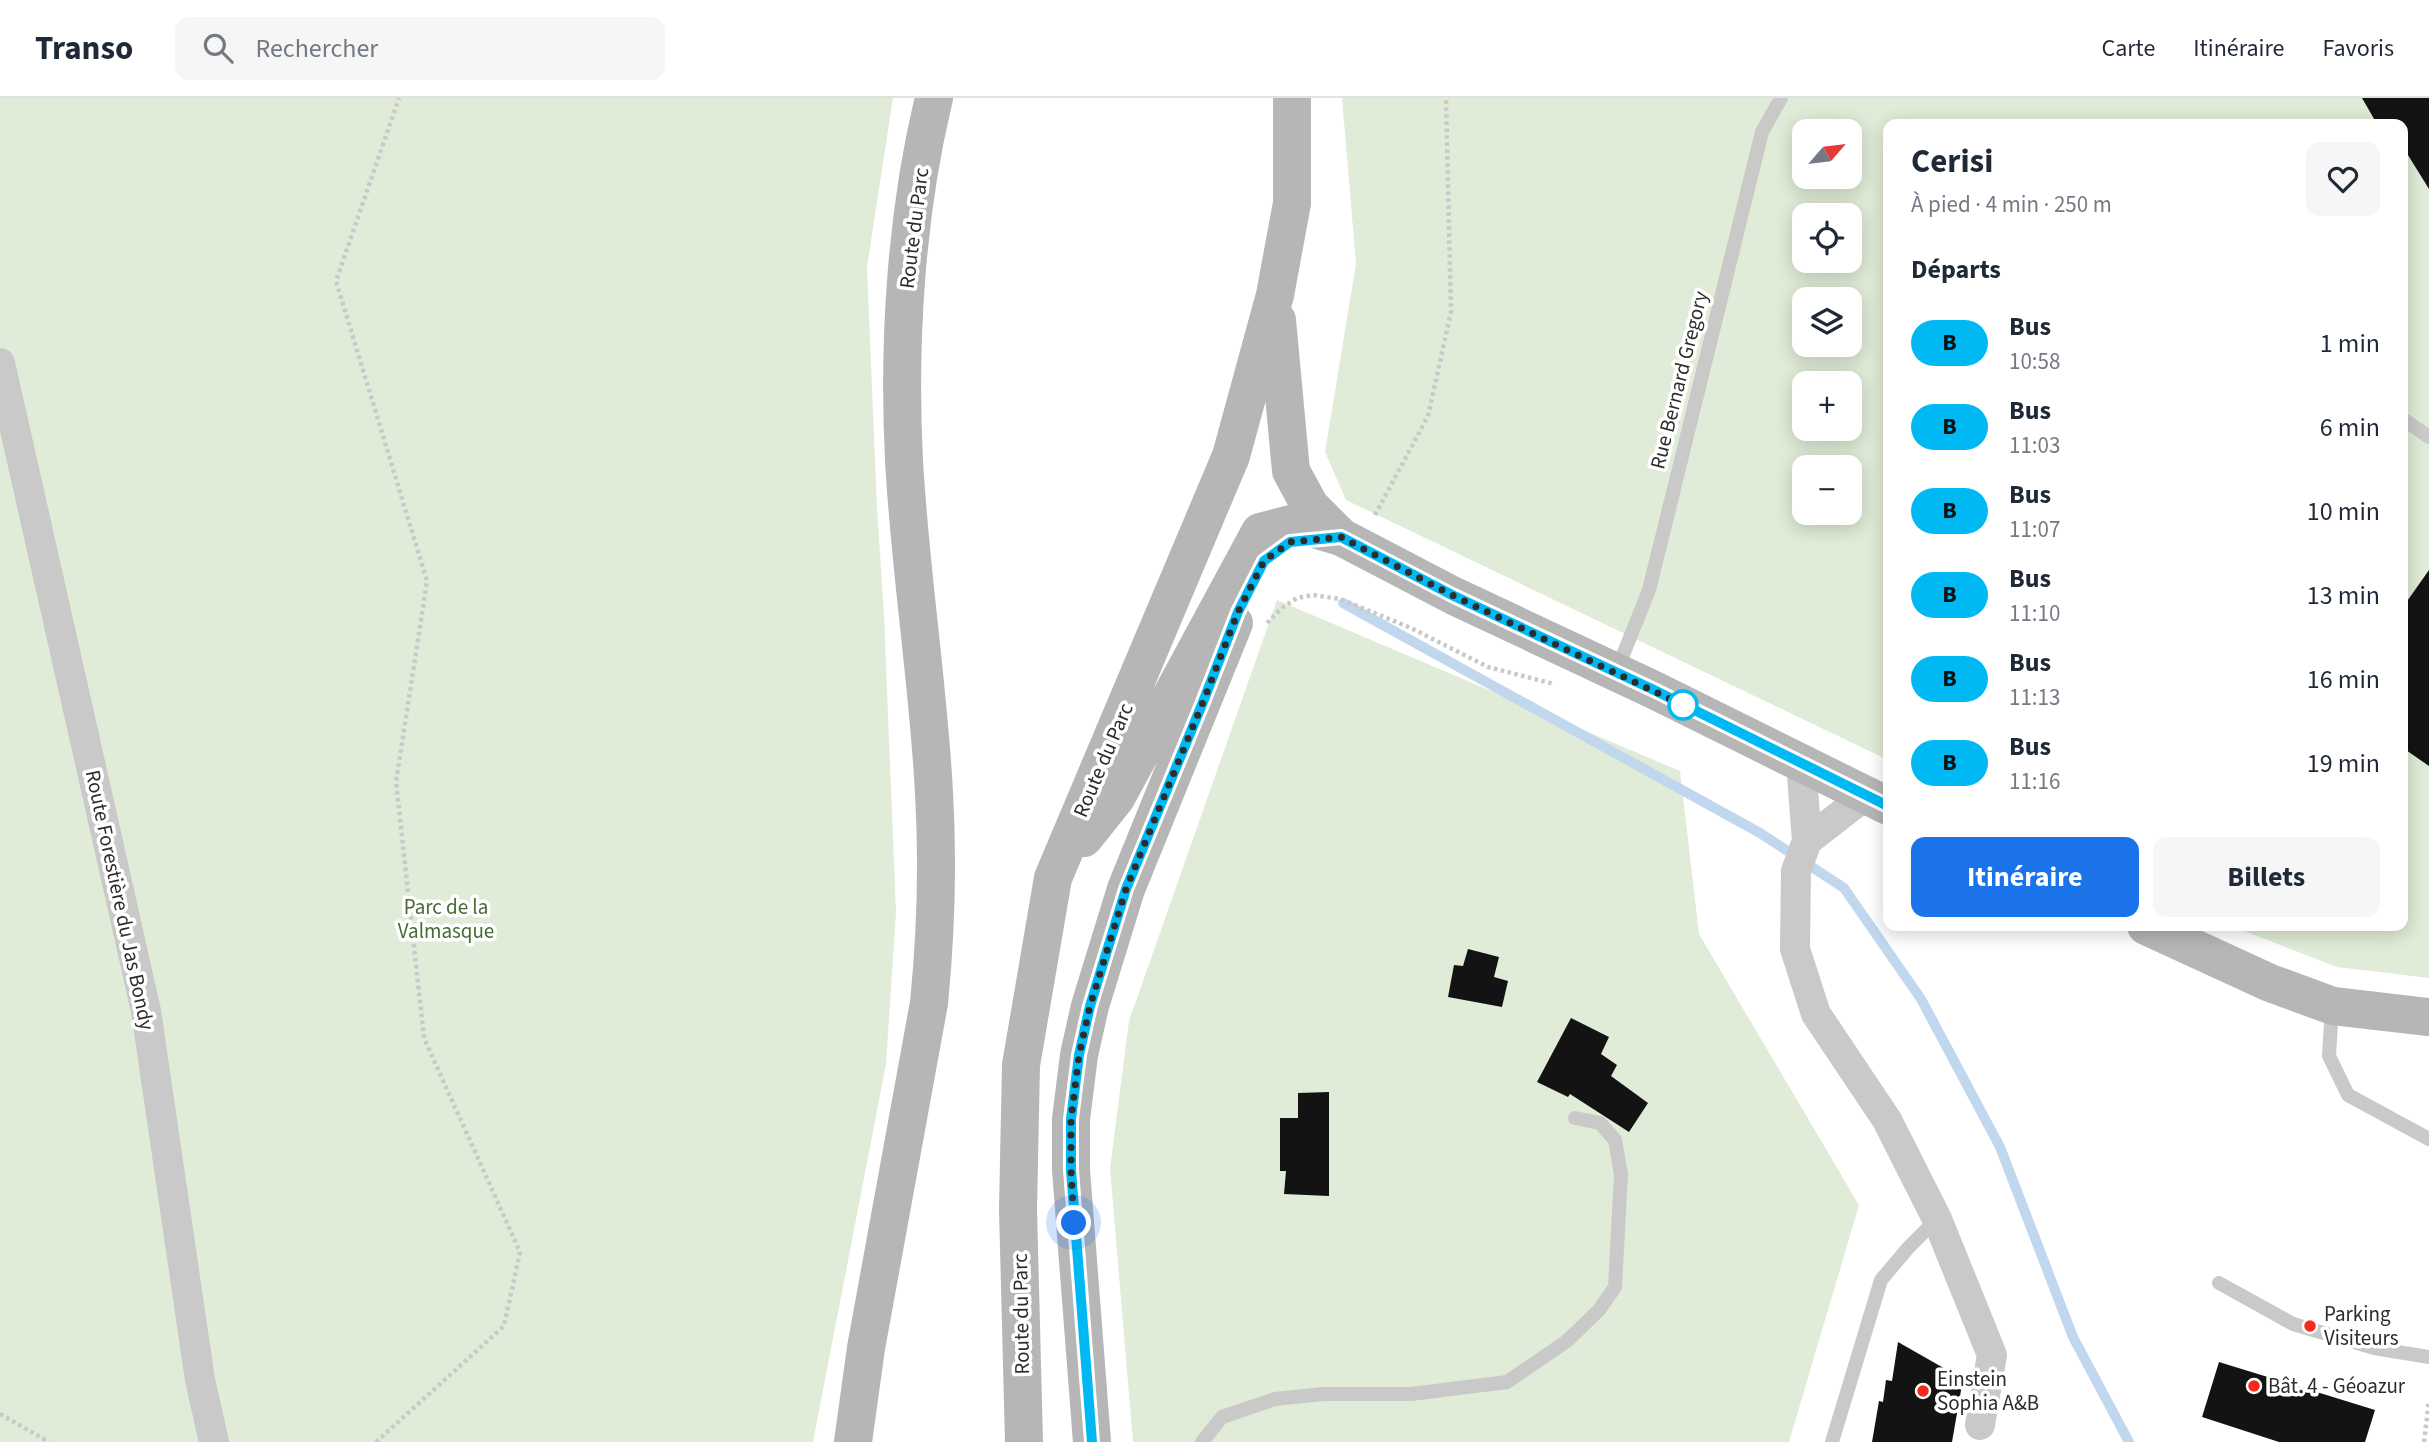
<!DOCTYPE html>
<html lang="fr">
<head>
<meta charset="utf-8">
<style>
  body { margin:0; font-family:"Source Sans 3",sans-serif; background:#f6f6f7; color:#1f2937; height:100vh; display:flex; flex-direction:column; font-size:26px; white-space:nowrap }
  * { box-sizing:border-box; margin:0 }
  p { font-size:23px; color:#747a83 }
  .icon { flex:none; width:38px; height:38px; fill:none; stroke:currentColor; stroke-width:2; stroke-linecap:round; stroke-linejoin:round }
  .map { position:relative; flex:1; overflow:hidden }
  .side { position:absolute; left:1883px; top:21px; width:525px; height:812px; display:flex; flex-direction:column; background:#fff; border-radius:14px; box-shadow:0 4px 18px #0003 }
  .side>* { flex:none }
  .badge { padding:0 14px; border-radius:23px; font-size:24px; line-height:46px }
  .needle { width:46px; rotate:62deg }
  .controls { position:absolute; left:1792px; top:21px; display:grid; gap:14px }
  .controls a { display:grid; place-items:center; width:70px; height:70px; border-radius:14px; background:#fff; box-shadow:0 4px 18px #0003; font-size:35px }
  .you { position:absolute; width:35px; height:35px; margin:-18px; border:5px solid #fff; border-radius:50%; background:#1a73e8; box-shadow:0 0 0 10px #1a73e833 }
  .map>.badge { position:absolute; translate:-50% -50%; box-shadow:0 0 0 4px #fff }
  h2 { padding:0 28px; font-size:26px; line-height:63px }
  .round { display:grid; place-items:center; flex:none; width:74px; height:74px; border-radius:14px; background:#f6f6f7 }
  .summary { display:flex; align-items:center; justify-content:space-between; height:119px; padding:0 28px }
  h1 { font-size:33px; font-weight:700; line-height:52px }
  .button { display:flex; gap:14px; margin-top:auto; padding:14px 28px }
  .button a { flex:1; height:80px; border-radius:14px; background:#1a73e8; color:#fff; font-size:28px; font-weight:700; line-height:80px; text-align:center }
  .button a+a { background:#f6f6f7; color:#1f2937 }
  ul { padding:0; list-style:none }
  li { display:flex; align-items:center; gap:21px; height:84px; padding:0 28px }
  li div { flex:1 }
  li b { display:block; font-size:26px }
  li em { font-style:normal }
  li .badge { min-width:77px; font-weight:700; text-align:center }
  header { display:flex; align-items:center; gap:42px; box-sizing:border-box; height:98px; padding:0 35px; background:#fff; border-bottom:2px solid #e0e1e3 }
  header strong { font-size:33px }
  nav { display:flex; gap:38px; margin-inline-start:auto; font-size:24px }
  .search { width:490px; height:63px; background:#f6f6f7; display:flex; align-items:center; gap:18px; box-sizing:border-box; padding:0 24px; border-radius:14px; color:#747a83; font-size:26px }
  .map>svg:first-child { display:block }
  .green { fill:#e0ecd7; fill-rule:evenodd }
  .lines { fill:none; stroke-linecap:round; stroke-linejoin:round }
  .stream { stroke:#c1d7ee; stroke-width:10 }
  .building { fill:#131313 }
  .path { stroke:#c9c9c9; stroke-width:4.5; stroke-dasharray:3.5 3.5; stroke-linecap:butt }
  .lane { stroke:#c9c9c9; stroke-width:14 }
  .street { stroke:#c9c9c9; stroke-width:30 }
  .secondary { stroke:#b6b6b6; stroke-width:38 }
  .line-casing { stroke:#fff; stroke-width:16 }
  .line { stroke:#00b8f2; stroke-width:10 }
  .walk { stroke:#2c2c2c; stroke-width:7; stroke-dasharray:0 12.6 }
  .stop-dot { fill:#fff; stroke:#00b8f2; stroke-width:3.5 }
  .poi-dot { fill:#f5291c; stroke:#fff; stroke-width:2.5 }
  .labels { text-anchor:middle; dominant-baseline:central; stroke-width:7; stroke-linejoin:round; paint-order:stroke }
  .street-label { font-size:21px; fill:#2c2c2c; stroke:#fff }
  .park-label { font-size:21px; fill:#486b36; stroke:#fff }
  .poi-label { font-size:21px; fill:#2c2c2c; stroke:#fff; text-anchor:start }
</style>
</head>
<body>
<header>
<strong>Transo</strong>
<div class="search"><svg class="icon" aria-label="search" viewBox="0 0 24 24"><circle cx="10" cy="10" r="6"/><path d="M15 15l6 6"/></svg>Rechercher</div>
<nav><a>Carte</a><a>Itinéraire</a><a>Favoris</a></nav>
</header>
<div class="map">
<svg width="2429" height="1344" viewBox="0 0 2429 1344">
  <rect width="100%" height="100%" fill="#fff"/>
  <path class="green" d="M0,0H893L867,169L877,409L884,517L896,814L886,966L813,1344H0Z
    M1342,0H2429V880L2337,869L2231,828H2403V26H1888V662L1346,402L1325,354L1356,166ZM1804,33H1850V79H1804ZM1804,117H1850V163H1804ZM1804,201H1850V247H1804ZM1804,285H1850V331H1804ZM1804,369H1850V415H1804Z
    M1277,502L1680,673L1699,836L1859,1107L1789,1344H1133L1110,1070L1129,923Z"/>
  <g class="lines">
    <path class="stream" d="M1343,505L1760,735L1844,790L1921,901L2000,1049L2073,1239L2129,1344"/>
  </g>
  <path class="building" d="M2362,0H2429V91L2403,49V26H2377Z
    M2429,472V668L2403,650V509Z
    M1468,851L1499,859L1494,879L1508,883L1502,909L1448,899L1454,867L1463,868Z
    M1571,920L1609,939L1601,956L1617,967L1611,978L1648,1005L1629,1034L1570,996L1568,999L1537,984Z
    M1329,994V1098L1284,1096L1286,1073H1280V1020H1298V995Z
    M1898,1244L1963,1281L1952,1344H1872L1879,1303L1883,1304L1886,1282L1892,1283Z
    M2219,1264L2375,1312L2365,1344H2279L2202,1319Z"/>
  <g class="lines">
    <path class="path" d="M1375,417L1428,318L1451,214L1446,0
      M1267,525L1282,510L1297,500L1313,497L1340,501L1411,530L1488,569L1554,586
      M0,1316L49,1344
      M376,1344L504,1228L520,1154L424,940L396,684L427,483L336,183L399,0
      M2424,1344L2429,1303"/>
    <path class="lane" d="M2403,321L2429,339
      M1617,572L1649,492L1762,34L1781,0
      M2332,909L2329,958L2348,997L2429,1041
      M2219,1185L2293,1226L2374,1250L2429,1259
      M1202,1344L1222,1319L1275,1301L1323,1296H1411L1507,1284L1567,1243L1599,1212L1615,1189L1621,1076L1615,1042L1600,1025L1575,1020
      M1832,1344L1881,1182L1908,1150L1937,1121"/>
    <path class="street" d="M0,265L146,913L200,1282L214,1344
      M1801,665L1807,743L1796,773L1795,851L1816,916L1887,1022L1937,1121L1992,1257L1980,1327
      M1807,743L1865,698"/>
    <path class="secondary" d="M1277,222L1291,373L1310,408L1341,439
      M1084,740L1116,700L1260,434L1294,425L1341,439L1454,498L1654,592L1888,708
      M2146,828L2270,885L2333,908L2429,919
      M853,1344L866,1250L929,905C936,835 938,765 934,694C928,583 910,473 904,362C898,244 906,115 934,0
      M1024,1344L1018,1111L1021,967L1053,780L1231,358L1275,197L1292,105V0
      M1092,1344L1071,1072V1021L1079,957L1090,908L1126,791L1234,525"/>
  </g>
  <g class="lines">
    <defs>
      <path id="line" d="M1092,1344L1071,1072V1021L1079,957L1090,908L1126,791L1203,604L1238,514L1264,463L1290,444L1341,439L1454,498L1654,592L1888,708"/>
    </defs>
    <use href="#line" class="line-casing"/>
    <use href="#line" class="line"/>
    <path class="walk" d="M1074,1125L1071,1072V1021L1079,957L1090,908L1126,791L1203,604L1238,514L1264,463L1290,444L1341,439L1454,498L1683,607"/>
  </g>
  <circle class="stop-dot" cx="1683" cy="607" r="14"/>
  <g class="poi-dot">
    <circle cx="2310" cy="1228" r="7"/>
    <circle cx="2254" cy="1288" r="7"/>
    <circle cx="1923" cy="1293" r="7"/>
  </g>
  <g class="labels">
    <g class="street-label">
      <text transform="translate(914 130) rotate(-83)">Route du Parc</text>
      <text transform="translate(1679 282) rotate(-76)">Rue Bernard Gregory</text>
      <text transform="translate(1103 662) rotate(-67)">Route du Parc</text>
      <text transform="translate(120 802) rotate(78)">Route Forestière du Jas Bondy</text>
      <text transform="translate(1021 1216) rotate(-91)">Route du Parc</text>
    </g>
    <g class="park-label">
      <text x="446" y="809">Parc de la<tspan x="446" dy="24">Valmasque</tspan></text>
    </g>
    <g class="poi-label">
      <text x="2324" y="1216">Parking<tspan x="2324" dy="24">Visiteurs</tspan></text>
      <text x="1937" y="1281">Einstein<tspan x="1937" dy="24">Sophia A&amp;B</tspan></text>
      <text x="2268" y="1288">Bât. 4 - Géoazur</text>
    </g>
  </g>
</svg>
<div class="controls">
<a><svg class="needle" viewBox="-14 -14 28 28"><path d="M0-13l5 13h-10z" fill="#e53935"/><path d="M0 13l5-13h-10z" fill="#747a83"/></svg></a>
<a><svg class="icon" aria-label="locate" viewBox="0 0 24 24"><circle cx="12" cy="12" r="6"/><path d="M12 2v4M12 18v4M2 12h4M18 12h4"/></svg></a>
<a><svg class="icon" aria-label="layers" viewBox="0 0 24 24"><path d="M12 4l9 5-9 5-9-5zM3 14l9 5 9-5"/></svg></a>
<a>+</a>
<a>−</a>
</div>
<div class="you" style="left:1074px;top:1125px"></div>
<section class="side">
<div class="summary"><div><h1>Cerisi</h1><p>À pied · 4 min · 250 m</p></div><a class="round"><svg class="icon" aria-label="heart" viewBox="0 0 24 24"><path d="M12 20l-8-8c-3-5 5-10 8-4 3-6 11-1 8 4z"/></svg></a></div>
<h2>Départs</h2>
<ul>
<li><span class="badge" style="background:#00b8f2;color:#111">B</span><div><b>Bus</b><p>10:58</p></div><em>1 min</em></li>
<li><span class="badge" style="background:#00b8f2;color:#111">B</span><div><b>Bus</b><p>11:03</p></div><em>6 min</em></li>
<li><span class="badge" style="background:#00b8f2;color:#111">B</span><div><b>Bus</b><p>11:07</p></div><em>10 min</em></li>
<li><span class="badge" style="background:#00b8f2;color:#111">B</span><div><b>Bus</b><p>11:10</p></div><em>13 min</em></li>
<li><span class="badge" style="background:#00b8f2;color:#111">B</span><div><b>Bus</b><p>11:13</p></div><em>16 min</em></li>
<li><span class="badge" style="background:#00b8f2;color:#111">B</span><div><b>Bus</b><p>11:16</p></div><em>19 min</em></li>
</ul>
<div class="button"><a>Itinéraire</a><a>Billets</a></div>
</section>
</div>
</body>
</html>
